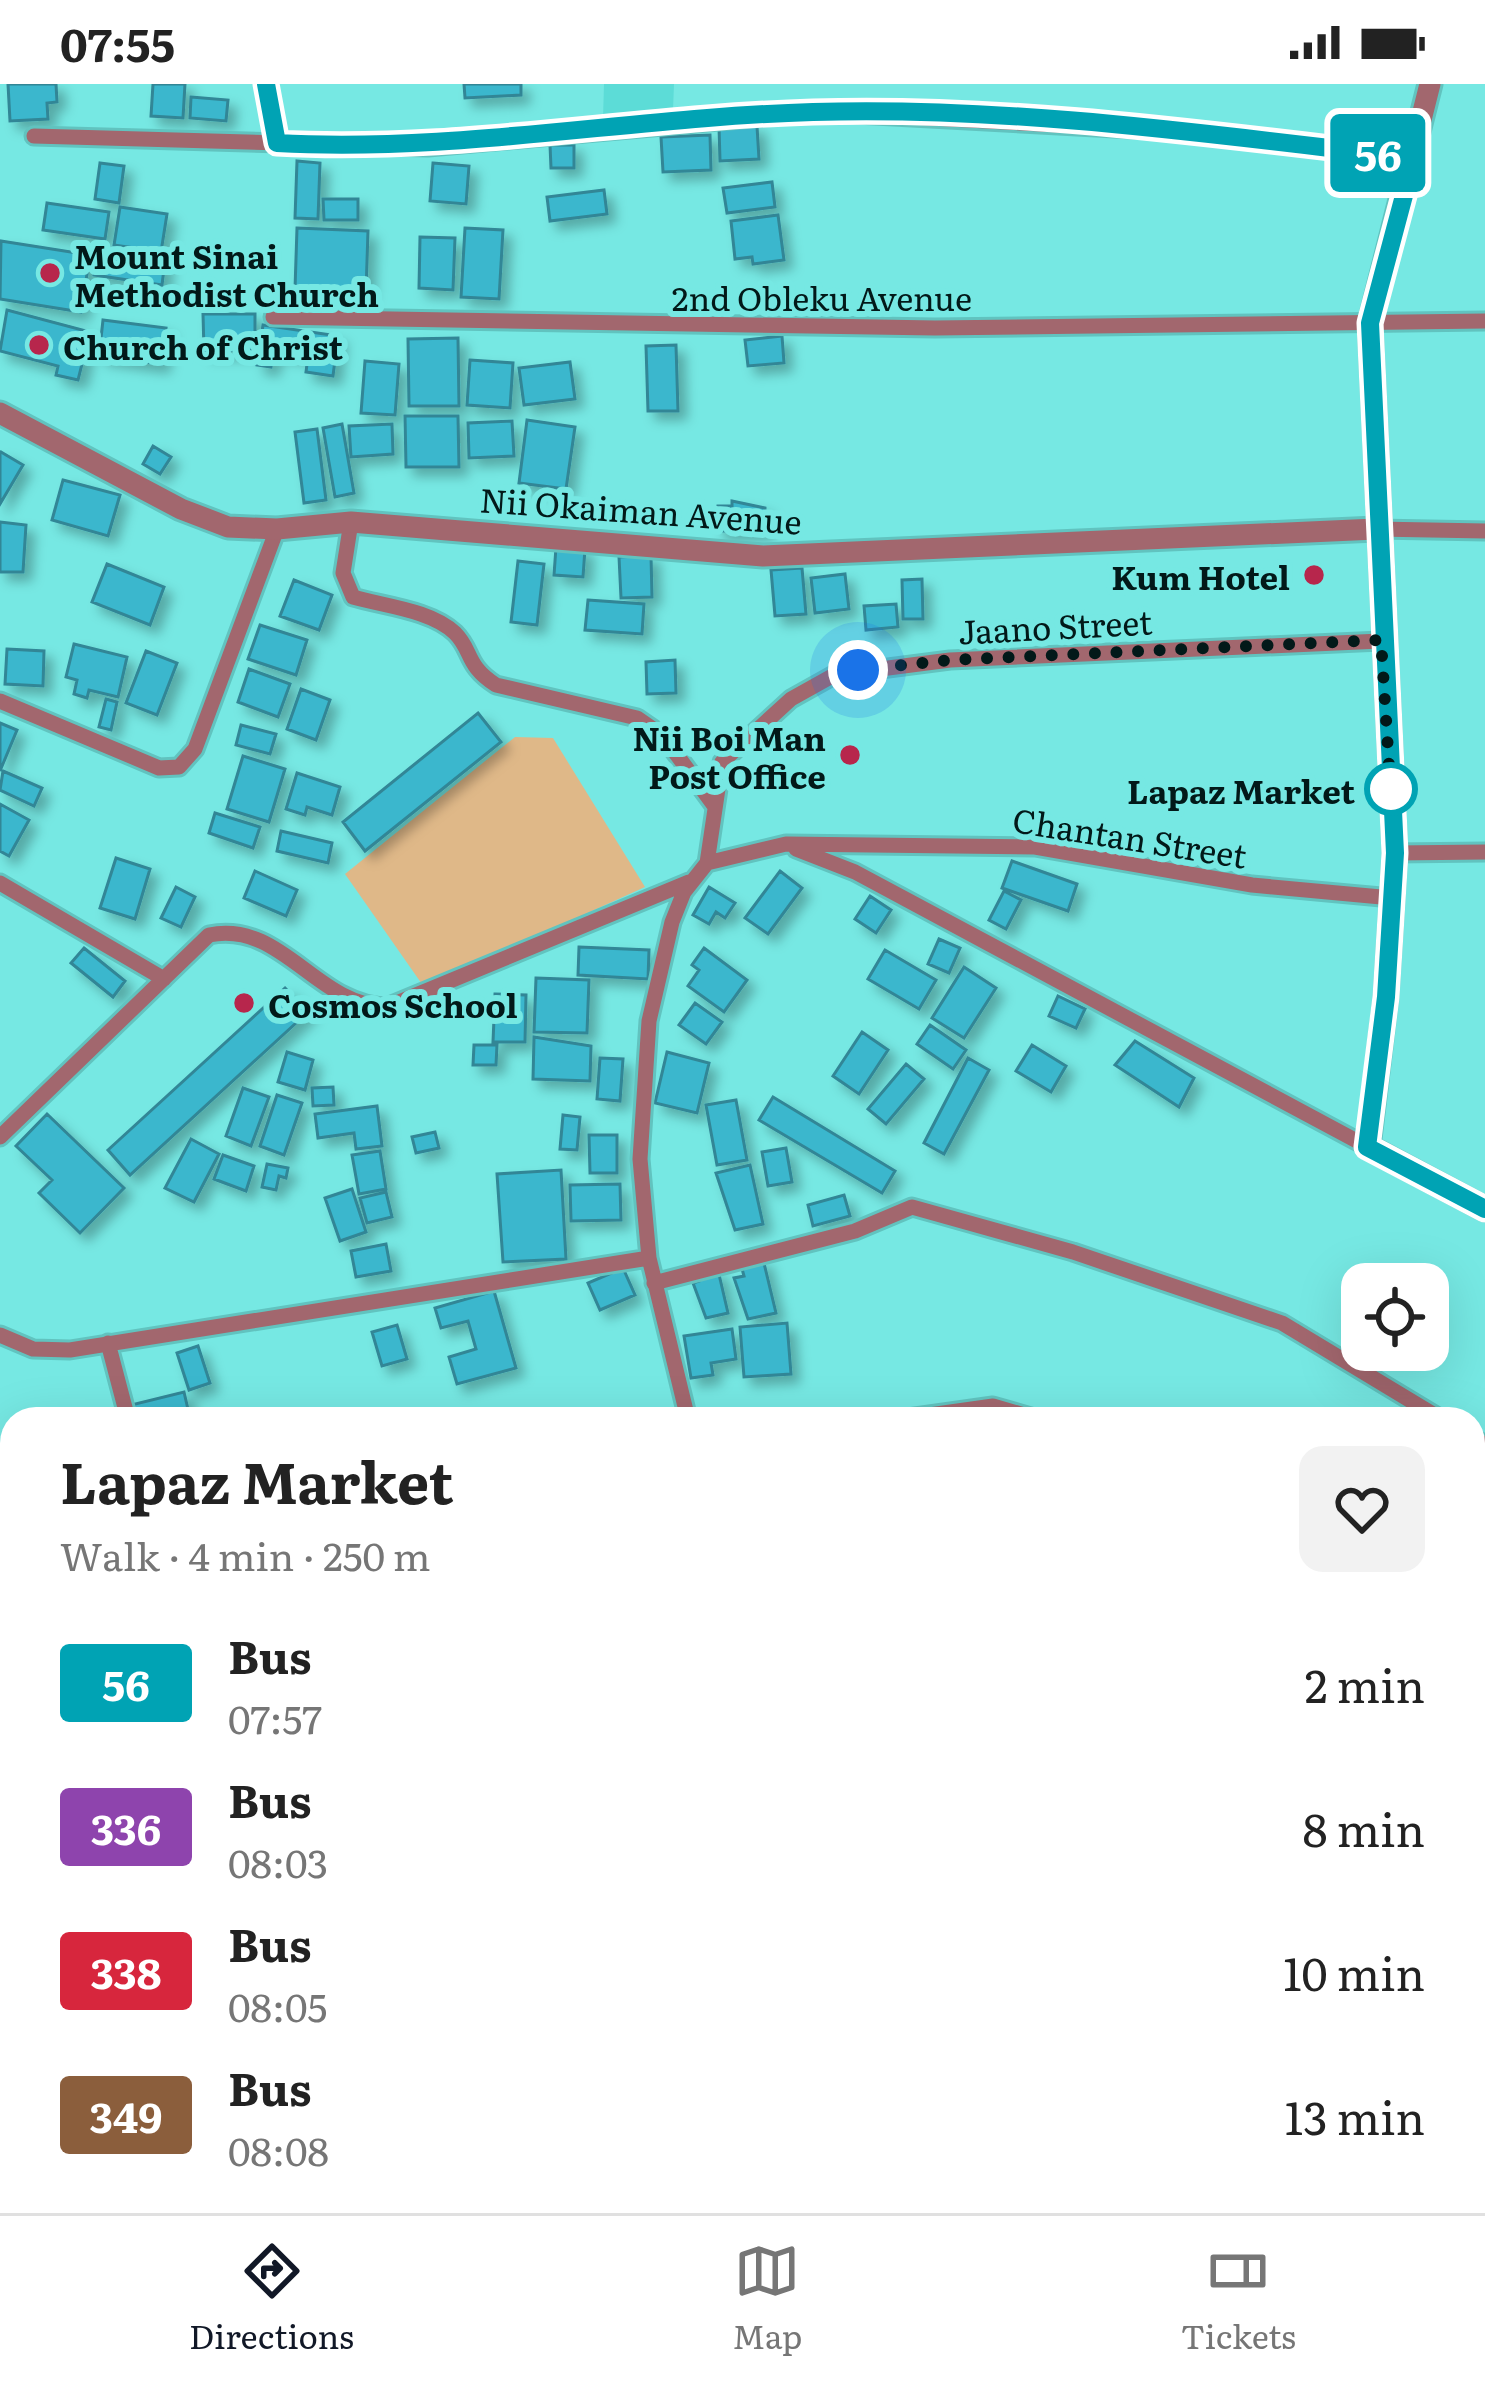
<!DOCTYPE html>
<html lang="en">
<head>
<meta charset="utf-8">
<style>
  body { margin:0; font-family:Literata,serif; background:#f2f2f2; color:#222; height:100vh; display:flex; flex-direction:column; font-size:45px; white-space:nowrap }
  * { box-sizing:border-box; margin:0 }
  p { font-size:39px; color:#767676 }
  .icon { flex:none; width:66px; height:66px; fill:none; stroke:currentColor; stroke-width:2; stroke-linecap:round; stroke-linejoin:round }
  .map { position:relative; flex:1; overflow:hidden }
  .details { position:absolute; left:0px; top:1323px; width:1485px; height:807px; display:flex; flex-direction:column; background:#fff; border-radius:36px 36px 0 0; box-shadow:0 12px 48px #0002 }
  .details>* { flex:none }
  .badge { padding:0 24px; border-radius:9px; font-size:42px; line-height:78px }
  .tools { position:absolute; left:1341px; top:1179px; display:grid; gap:24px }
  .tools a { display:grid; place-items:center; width:108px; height:108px; border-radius:24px; background:#fff; box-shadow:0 12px 48px #0002; font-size:60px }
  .you { position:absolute; width:60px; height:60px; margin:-30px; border:9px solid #fff; border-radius:50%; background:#1a73e8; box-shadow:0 0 0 18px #1a73e833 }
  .map>.badge { position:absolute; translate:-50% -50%; box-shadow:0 0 0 6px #fff }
  .round { display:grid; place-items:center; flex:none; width:126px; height:126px; border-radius:24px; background:#f2f2f2 }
  .head { display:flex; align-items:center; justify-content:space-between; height:204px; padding:0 60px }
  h1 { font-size:57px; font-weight:700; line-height:90px }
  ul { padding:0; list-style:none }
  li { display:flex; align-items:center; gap:36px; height:144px; padding:0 60px }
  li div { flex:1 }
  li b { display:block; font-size:45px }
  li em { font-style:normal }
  li .badge { min-width:132px; font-weight:700; text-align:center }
  .status { display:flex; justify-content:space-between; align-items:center; height:84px; padding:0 60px; background:#fff; direction:ltr }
  .status svg { height:33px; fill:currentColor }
  .tabs { display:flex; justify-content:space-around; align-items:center; height:168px; border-top:3px solid #e0e0e0; background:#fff; font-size:33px; color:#767676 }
  .tabs a { display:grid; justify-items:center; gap:6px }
  .tabs .current { color:#111827 }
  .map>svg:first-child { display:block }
  .built { fill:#5cdcd7 }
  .green { fill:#dfb888 }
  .building { fill:#3ab7cd; stroke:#318696; stroke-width:3; filter:url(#shadow) }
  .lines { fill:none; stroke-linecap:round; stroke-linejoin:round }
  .minor-casing { stroke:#61c3bf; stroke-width:21 }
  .tertiary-casing { stroke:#61c3bf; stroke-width:27 }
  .minor { stroke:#a2676e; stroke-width:15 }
  .tertiary { stroke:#a2676e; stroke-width:21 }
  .line-casing { stroke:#fff; stroke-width:27 }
  .line { stroke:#00a3b4; stroke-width:18 }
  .walk { stroke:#021919; stroke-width:12; stroke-dasharray:0 21.6 }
  .poi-dot { fill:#b7264c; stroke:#76e8e3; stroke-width:4.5 }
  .stop-dot { fill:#fff; stroke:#00a3b4; stroke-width:6 }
  .labels { text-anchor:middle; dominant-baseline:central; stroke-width:12; stroke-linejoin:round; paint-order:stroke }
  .poi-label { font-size:33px; font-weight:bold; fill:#021919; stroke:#76e8e3; text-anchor:start }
  .street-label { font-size:33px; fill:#021919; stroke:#76e8e3 }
  .stop-label { font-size:33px; font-weight:bold; fill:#021919; stroke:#76e8e3; text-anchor:end }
</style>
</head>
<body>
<div class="status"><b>07:55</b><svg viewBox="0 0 49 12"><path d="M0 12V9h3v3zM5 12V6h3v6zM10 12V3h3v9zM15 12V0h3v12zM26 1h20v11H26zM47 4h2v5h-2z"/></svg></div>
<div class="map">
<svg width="1485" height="2129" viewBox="0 0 1485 2129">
  <defs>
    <filter id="shadow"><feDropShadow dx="8" dy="8" stdDeviation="6" flood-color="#0004"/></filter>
  </defs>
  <rect width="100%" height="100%" fill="#76e8e3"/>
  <path class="built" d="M604,0H674L673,26L603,35Z"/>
  <path class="green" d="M515,653L553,654L645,803L424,903L345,790Z"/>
  <path class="building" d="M8,0H56L57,18L47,19L48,35L10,37Z
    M153,0H185L183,34L151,32Z
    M464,0H521V11L465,14Z
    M191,13L228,16L226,37L190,34Z
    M757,42L759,75L720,77L719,43Z
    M710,51L711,86L663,88L661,53Z
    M550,61H574V84H551Z
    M297,77L320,79L318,135L295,134Z
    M100,79L124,82L119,119L95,115Z
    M433,79L469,82L466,120L430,117Z
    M772,98L775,123L727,129L723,104Z
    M604,106L607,130L550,137L547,113Z
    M323,115H358V136H324Z
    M47,119L109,128L105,155L43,146Z
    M120,123L167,130L161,168L114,161Z
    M778,131L784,176L753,180L752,173L735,175L731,137Z
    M297,144L368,147L366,208L295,205Z
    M465,144L503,146L499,215L461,213Z
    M420,153L455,154L453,206L419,204Z
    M1,157L90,171L81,228L0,215Z
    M98,167L165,177L162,201L94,191Z
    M7,226L90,248L78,296L56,291L58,282L0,267Z
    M203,230H255V266L204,267Z
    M103,236L166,244L161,280L99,272Z
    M263,241L338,252L333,292L306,288L308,272L273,267L271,283L257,281Z
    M782,252L784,279L748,282L745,256Z
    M458,254L459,322H409L408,255Z
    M676,261L678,327H648L646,262Z
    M470,276L513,279L510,324L467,321Z
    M365,277L399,280L395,331L361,329Z
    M570,278L575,315L524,321L519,284Z
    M405,332H458L459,383H406Z
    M527,336L575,343L566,405L519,399Z
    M512,337L514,372L469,374L468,339Z
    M342,340L354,409L335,413L323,344Z
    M392,340L393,370L351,373L349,342Z
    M317,345L326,416L304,419L295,348Z
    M153,362L171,373L160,390L143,380Z
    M1,368L23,381L0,420V369Z
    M63,396L120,411L108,452L52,436Z
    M732,417L765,424V447H718V422H732Z
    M0,438L26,441L23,488H0Z
    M556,463L585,465L583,493L554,491Z
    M651,471L652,513L621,514L619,473Z
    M518,477L544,480L537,541L511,538Z
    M107,480L164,503L150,541L92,518Z
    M802,484L806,530L775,532L771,486Z
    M845,490L849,525L815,529L811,494Z
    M922,495L923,535H903L902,496Z
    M294,496L332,511L319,546L280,532Z
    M588,516L644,520L642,550L585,546Z
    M896,520L898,543L866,546L864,522Z
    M260,541L307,556L296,591L248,575Z
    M74,560L127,573L118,613L89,606L87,614L74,610L77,596L66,593Z
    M7,565L44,567L43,602L5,600Z
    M146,567L177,579L157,631L126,619Z
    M675,576L676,609L647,610L646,578Z
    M249,585L290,600L278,633L238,618Z
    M301,605L330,616L316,656L287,645Z
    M106,615L117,618L111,646L99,643Z
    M478,629L501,658L365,767L343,738Z
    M0,639L17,646L0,687Z
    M241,641L276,650L270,670L236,661Z
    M243,672L285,685L269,738L227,725Z
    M3,687L42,704L34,722L0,706Z
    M297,689L340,703L332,731L307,723L305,731L286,725Z
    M0,720L29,736L9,772L0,767Z
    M215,729L260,743L253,764L209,749Z
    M281,747L332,759L328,779L277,767Z
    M116,774L150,785L135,835L100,824Z
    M1012,777L1077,800L1068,827L1002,804Z
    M255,787L297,806L286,832L244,814Z
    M780,787L802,804L768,850L745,834Z
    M176,803L195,813L181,843L161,834Z
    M709,803L735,819L725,834L716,828L709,840L693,831Z
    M1004,807L1021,816L1006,845L989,836Z
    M870,812L891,826L876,849L855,835Z
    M939,855L960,864L949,889L928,880Z
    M579,863L649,866L648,895L578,891Z
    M84,864L125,897L113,913L71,879Z
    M704,864L747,896L724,928L688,902L699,886L692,881Z
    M885,866L936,896L919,925L868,895Z
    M964,883L996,904L964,954L932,934Z
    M536,894L589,896L587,949L534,948Z
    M285,904L308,928L130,1091L108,1066Z
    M495,910L526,911L525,958H493Z
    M1058,912L1085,925L1076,944L1049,932Z
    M695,919L722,938L706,960L679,941Z
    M930,941L966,966L953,985L917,960Z
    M862,948L888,966L859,1010L833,992Z
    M534,953L591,962L590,997L533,995Z
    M1135,957L1194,994L1179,1023L1115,981Z
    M474,961H497L496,981H473Z
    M1032,961L1066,982L1051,1008L1016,987Z
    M287,968L313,976L305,1006L278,998Z
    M667,968L709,979L697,1029L655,1019Z
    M600,974L623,975L620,1017L597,1015Z
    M968,974L989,986L944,1070L924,1059Z
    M906,980L924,995L886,1040L868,1025Z
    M333,1003L334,1021L313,1022L312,1004Z
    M243,1004L269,1013L251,1062L226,1052Z
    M277,1011L302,1019L284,1071L260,1062Z
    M773,1013L895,1087L882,1109L759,1036Z
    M736,1016L747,1076L717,1081L706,1021Z
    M377,1022L382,1062L356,1065L354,1049L318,1054L315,1030Z
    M47,1030L124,1104L80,1149L39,1109L52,1096L16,1062Z
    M563,1031L580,1033L577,1066L560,1065Z
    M435,1048L439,1064L416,1069L412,1053Z
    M589,1051H617V1089H590Z
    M191,1055L219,1070L194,1118L165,1104Z
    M786,1064L792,1098L768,1102L762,1068Z
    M380,1067L386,1105L359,1110L352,1071Z
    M223,1071L254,1082L246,1107L214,1095Z
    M267,1080L288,1084L286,1094L279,1092L276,1106L262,1103Z
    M750,1081L763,1140L735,1146L716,1089Z
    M561,1086L566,1175L503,1178L497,1090Z
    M620,1100L621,1136L571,1137L570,1101Z
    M352,1105L366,1148L340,1157L325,1114Z
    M386,1108L392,1133L367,1139L360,1114Z
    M844,1111L850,1132L813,1142L808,1121Z
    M386,1160L391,1187L356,1193L351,1167Z
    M763,1175L776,1229L748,1235L734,1194L744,1192L741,1181Z
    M623,1184L635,1211L600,1226L588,1199Z
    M718,1186L728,1229L706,1234L693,1199L699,1197L698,1191Z
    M494,1207L516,1284L457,1300L449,1273L476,1265L468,1237L441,1244L435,1224Z
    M787,1239L791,1290L744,1293L740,1243Z
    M397,1241L407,1275L382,1282L372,1248Z
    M732,1245L736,1275L711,1279L713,1291L691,1294L684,1252Z
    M198,1262L210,1299L189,1306L177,1269Z
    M184,1308L190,1334L135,1335L131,1321Z"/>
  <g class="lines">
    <defs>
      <path id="minor" d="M266,0L277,59
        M34,52L428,63L819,28L1189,48L1414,74
        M273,233L935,244L1485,237
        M351,438L343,489L353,513C384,522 431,526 455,549C473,567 465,581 496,601L637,634L663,652L713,720
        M1376,445L1485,447
        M0,617L159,684L179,683L195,665L277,445
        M796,765L855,788L1368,1063
        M1395,769L1485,768
        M707,779L722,678L791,615L834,591L950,576L1381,557
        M0,799L164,895
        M0,1053L209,851C282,836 316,922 387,923L689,798
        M654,1199L855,1147L912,1123L1073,1168L1282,1239L1441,1335
        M0,1251L33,1265L70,1266L649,1174
        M108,1259L128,1335
        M688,1335L649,1174L640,1075L649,937L672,838L684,808L707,779L786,760L1035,763L1252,801L1392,814
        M901,1335L993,1322L1038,1335
        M1473,1354L1485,1361
        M0,1589L12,1585
        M0,1801L12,1798
        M1473,1854L1485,1858
        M0,2066L12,2064
        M530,2118L531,2129
        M932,2129L938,2118"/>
      <path id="tertiary" d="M1430,0L1370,239L1395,769L1386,913L1368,1063L1485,1125
        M0,329L181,425L228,443L277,445L351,438L763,472L1376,445
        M1473,1596L1485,1576
        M1266,2129L1269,2118"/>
    </defs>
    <use href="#minor" class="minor-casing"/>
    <use href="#tertiary" class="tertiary-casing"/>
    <use href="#minor" class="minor"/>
    <use href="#tertiary" class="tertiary"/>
  </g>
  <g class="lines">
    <defs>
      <path id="line" d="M266,0L277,59C457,69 633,33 813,28C1013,22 1216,51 1414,74L1370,239L1395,769L1386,913L1367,1063L1485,1125"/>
    </defs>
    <use href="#line" class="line-casing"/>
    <use href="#line" class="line"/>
    <path class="walk" d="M858,586L950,576L1381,556L1391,713V705"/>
  </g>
  <g class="poi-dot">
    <circle cx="50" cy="189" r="12"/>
    <circle cx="39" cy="261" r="12"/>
    <circle cx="1314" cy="491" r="12"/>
    <circle cx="850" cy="671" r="12"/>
    <circle cx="244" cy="919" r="12"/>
  </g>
  <circle class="stop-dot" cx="1391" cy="705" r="24"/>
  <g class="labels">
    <g class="poi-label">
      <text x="74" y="170">Mount Sinai<tspan x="74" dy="38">Methodist Church</tspan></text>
      <text x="63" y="261">Church of Christ</text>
      <text x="1290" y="491" text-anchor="end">Kum Hotel</text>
      <text x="826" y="652" text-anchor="end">Nii Boi Man<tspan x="826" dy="38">Post Office</tspan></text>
      <text x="268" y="919">Cosmos School</text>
    </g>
    <g class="street-label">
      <text x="822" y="212">2nd Obleku Avenue</text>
      <text transform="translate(641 425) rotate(4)">Nii Okaiman Avenue</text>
      <text transform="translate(1055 541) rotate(-3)">Jaano Street</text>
      <text transform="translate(1130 752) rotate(9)">Chantan Street</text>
    </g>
    <g class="stop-label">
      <text x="1355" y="705">Lapaz Market</text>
    </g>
  </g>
</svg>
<div class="tools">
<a><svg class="icon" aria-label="locate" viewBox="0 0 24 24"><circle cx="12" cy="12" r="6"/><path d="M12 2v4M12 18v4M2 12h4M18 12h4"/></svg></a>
</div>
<div class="you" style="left:858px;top:586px"></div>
<b class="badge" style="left:1378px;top:69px;background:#00a3b4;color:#fff">56</b>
<section class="details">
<div class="head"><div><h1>Lapaz Market</h1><p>Walk · 4 min · 250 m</p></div><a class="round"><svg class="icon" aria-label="heart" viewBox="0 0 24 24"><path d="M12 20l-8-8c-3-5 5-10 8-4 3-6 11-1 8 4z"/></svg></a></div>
<ul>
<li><span class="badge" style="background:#00a3b4;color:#fff">56</span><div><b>Bus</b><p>07:57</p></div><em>2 min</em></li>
<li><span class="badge" style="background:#8e44ad;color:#fff">336</span><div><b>Bus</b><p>08:03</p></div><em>8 min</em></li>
<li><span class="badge" style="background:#d7263d;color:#fff">338</span><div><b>Bus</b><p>08:05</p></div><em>10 min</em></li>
<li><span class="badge" style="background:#8b5e3c;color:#fff">349</span><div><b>Bus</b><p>08:08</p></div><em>13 min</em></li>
</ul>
</section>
</div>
<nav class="tabs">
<a class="current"><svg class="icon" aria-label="directions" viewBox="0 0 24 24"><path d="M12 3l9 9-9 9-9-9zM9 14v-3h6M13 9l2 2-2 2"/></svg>Directions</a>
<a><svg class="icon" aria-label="map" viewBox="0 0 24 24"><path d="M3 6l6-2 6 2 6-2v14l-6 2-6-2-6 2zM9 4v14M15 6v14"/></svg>Map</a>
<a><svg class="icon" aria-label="tickets" viewBox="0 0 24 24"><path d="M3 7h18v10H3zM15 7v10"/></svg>Tickets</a>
</nav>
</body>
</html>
